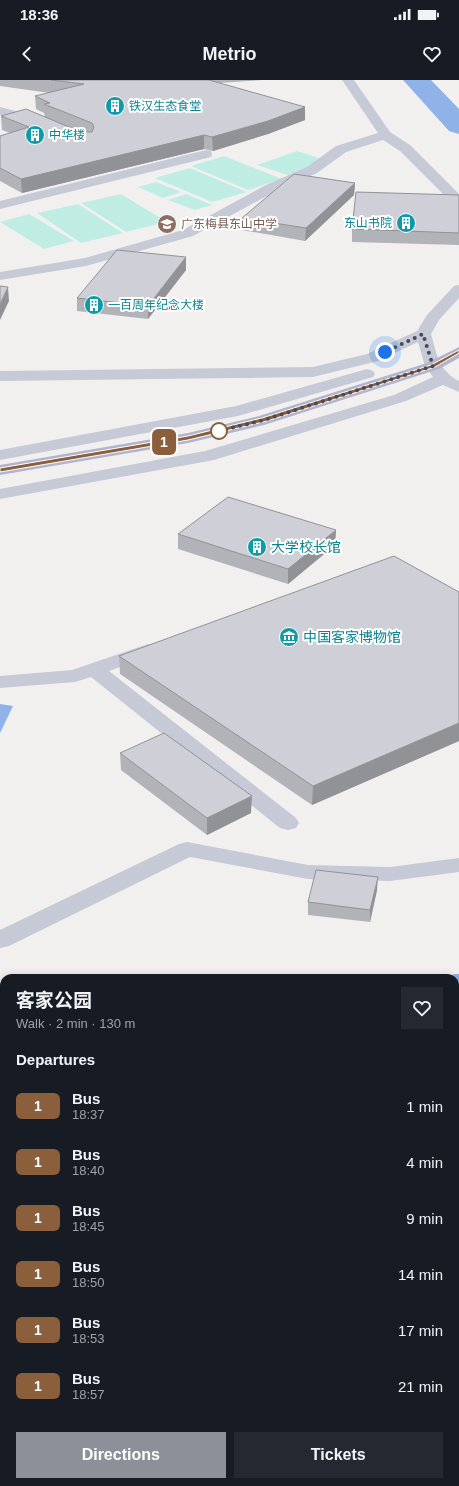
<!DOCTYPE html>
<html lang="en">
<head>
<meta charset="utf-8">
<style>
  body { margin:0; font-family:Arial,"Noto Sans SC",sans-serif; background:#242831; color:#f1f3f6; height:100vh; display:flex; flex-direction:column; font-size:15px; white-space:nowrap }
  * { box-sizing:border-box; margin:0 }
  p { font-size:13px; color:#9ea1a6 }
  .icon { flex:none; width:22px; height:22px; fill:none; stroke:currentColor; stroke-width:2; stroke-linecap:round; stroke-linejoin:round }
  .map { position:relative; flex:1; overflow:hidden }
  .details { position:absolute; left:0px; top:894px; width:459px; height:512px; display:flex; flex-direction:column; background:#171b24; border-radius:12px 12px 0 0; box-shadow:0 2px 10px #0003 }
  .details>* { flex:none }
  .badge { padding:0 8px; border-radius:6px; font-size:14px; line-height:26px }
  .you { position:absolute; width:20px; height:20px; margin:-10px; border:3px solid #fff; border-radius:50%; background:#1a73e8; box-shadow:0 0 0 6px #1a73e833 }
  .map>.badge { position:absolute; translate:-50% -50%; box-shadow:0 0 0 2px #fff }
  h2 { padding:0 16px; font-size:15px; line-height:36px }
  .round { display:grid; place-items:center; flex:none; width:42px; height:42px; border-radius:0px; background:#242831 }
  .headline { display:flex; align-items:center; justify-content:space-between; height:68px; padding:0 16px }
  h1 { font-size:19px; font-weight:700; line-height:30px }
  .primary-button { display:flex; gap:8px; margin-top:auto; padding:8px 16px }
  .primary-button a { flex:1; height:46px; border-radius:0px; background:#8c9099; color:#fff; font-size:16px; font-weight:700; line-height:46px; text-align:center }
  .primary-button a+a { background:#242831; color:#f1f3f6 }
  ul { padding:0; list-style:none }
  li { display:flex; align-items:center; gap:12px; height:56px; padding:0 16px }
  li div { flex:1 }
  li b { display:block; font-size:15px }
  li em { font-style:normal }
  li .badge { min-width:44px; font-weight:700; text-align:center }
  .status { display:flex; justify-content:space-between; align-items:center; height:28px; padding:0 20px; background:#171b24; direction:ltr }
  .status svg { height:11px; fill:currentColor }
  header { display:flex; justify-content:space-between; align-items:center; height:52px; padding:0 16px; background:#171b24; font-size:18px; font-weight:700 }
  .map>svg:first-child { display:block }
  .green { fill:#c0ede3 }
  .water { fill:#8fb3e8 }
  .lines { fill:none; stroke-linecap:round; stroke-linejoin:round }
  .river { fill:#8fb3e8; fill-rule:evenodd }
  .minor { fill:#c6c9d6; fill-rule:evenodd }
  .major { fill:#b0b4cd; fill-rule:evenodd }
  .wall { fill:#b2b3b9 }
  .shaded-wall { fill:#919296 }
  .building { fill:#cfd0d7; stroke:#919296 }
  .line { fill:#8b5e3c; stroke:#fff }
  .walk { stroke:#484b5c; stroke-width:4; stroke-dasharray:0 7.2 }
  .stop-dot { fill:#fff; stroke:#8b5e3c; stroke-width:2 }
  .labels { text-anchor:middle; dominant-baseline:central; stroke-width:4; stroke-linejoin:round; paint-order:stroke }
  .far-culture-label { font-size:12px; fill:#0d838f; stroke:#fff; text-anchor:start }
  .far-education-label { font-size:12px; fill:#785e54; stroke:#fff; text-anchor:start }
  .culture-label { font-size:14px; fill:#0d838f; stroke:#fff; text-anchor:start }
</style>
</head>
<body>
<div class="status"><b>18:36</b><svg viewBox="0 0 49 12"><path d="M0 12V9h3v3zM5 12V6h3v6zM10 12V3h3v9zM15 12V0h3v12zM26 1h20v11H26zM47 4h2v5h-2z"/></svg></div>
<header><svg class="icon" aria-label="back" viewBox="0 0 24 24"><path d="M15 5l-7 7 7 7"/></svg>Metrio<svg class="icon" aria-label="heart" viewBox="0 0 24 24"><path d="M12 20l-8-8c-3-5 5-10 8-4 3-6 11-1 8 4z"/></svg></header>
<div class="map">
<svg width="459" height="1406" viewBox="0 0 459 1406">
  <rect width="100%" height="100%" fill="#f2f0ef"/>
  <path class="green" d="M297,71L328,81L288,95L257,85Z
    M224,76L282,99L248,110L191,86Z
    M190,88L247,112L212,122L155,98Z
    M156,102L181,112L163,118L138,107Z
    M121,114L167,142L126,152L81,123Z
    M186,114L212,125L195,130L168,120Z
    M78,124L123,153L81,163L37,133Z
    M29,134L74,161L44,169L0,142Z"/>
  <path class="water" d="M0,624L13,626L0,653Z"/>
  <g class="lines">
    <path class="river" d="M403,0H431L459,29V54L449,51Z
      M455,894H459V932H455V898H440Z
      M0,961H4V1003H0Z"/>
    <path class="minor" d="M342,0H354L390,52L410,65L459,114V126L454,125L400,71L383,60L346,72L317,93L276,111L193,156L86,186L0,200V192L85,178L183,150L266,105L307,87L336,66L378,53Z
      M0,27L43,38L45,41L43,44L39,45L0,35Z
      M206,70L211,71L212,74L211,77L0,129V121Z
      M459,205V218L439,240L431,254C437,274 438,290 459,301V312L443,305L406,321L214,380L0,419V409L205,371L394,315L433,297L425,286L418,262L378,281L313,297L0,301V291L313,287L367,274L417,251L427,235L454,206Z
      M367,289L373,291L375,294L373,297L238,336L0,380V370L236,326Z
      M148,564L155,566L158,570L155,574L109,591L296,738L299,743L296,748L288,750L280,748L91,597L75,602L0,608V596L72,590Z
      M187,762L308,785L390,787L459,778V792L390,801L308,799L190,777L9,866L0,868V850L179,764Z
      M4,1070V1090L0,1091V1071Z
      M459,1121V1143L455,1144V1122Z
      M455,1380H459V1406H450L443,1402H455Z"/>
    <path class="major" d="M459,267V278L439,289L264,345L188,363L0,395V385L188,353L259,336L427,283Z"/>
  </g>
  <path class="wall" d="M0,0H263L219,3L305,40L268,54L213,71L204,69L22,113L0,101V56L10,53L2,50L1,36L45,37L44,33L36,29L35,16L50,13L0,6Z
    M355,103L354,115L305,161L242,150V138Z
    M459,115V165L352,162V149Z
    M186,177V190L148,239L77,231V218Z
    M336,450L335,465L288,504L178,469V454Z
    M459,512V661L312,725L120,594L119,576Z
    M120,673L251,733L207,755L121,690Z
    M377,810L370,842L308,835V822Z
    M459,1229V1352H455V1232Z"/>
  <path class="shaded-wall" d="M305,27V40L268,54L213,71L212,57Z
    M204,55V69L22,113L21,99Z
    M355,103L354,115L305,161L306,148Z
    M186,177V190L148,239V226Z
    M8,207L9,221L0,240V224Z
    M336,450L335,465L288,504V489Z
    M459,643V661L312,725L313,706Z
    M252,716L251,733L207,755V738Z
    M378,797L377,810L370,842V830Z"/>
  <path class="building" d="M51,0H209L305,27L268,41L212,57L204,55L21,99L0,88V56L29,47L1,36L26,29L81,52H92L94,47L92,43L44,24L50,23L35,16L84,4Z
    M294,94L355,103L306,148L242,138Z
    M356,112L459,115V153L352,149Z
    M117,170L186,177L148,226L77,218Z
    M0,206L8,207L0,224Z
    M228,417L336,450L288,489L178,454Z
    M394,476L459,512V643L313,706L119,576Z
    M164,653L252,716L207,738L120,673Z
    M316,790L378,797L370,830L308,822Z
    M459,1229V1334H455V1232Z"/>
  <path class="line" d="M459,270V273L435,287L267,341L188,360L0,392V388L188,356L262,338L431,285Z"/>
  <g class="lines">
    <path class="walk" d="M219,351L264,340L433,286L423,254L385,272"/>
  </g>
  <defs>
    <symbol id="building-disc" viewBox="-11 -11 22 22"><circle r="9.5" fill="#0f9aa8" stroke="#fff"/><path d="M-4-6H4V6H1V3H-1V6H-4ZM-2.5-4.3h1.7v1.8h-1.7ZM.8-4.3h1.7v1.8H.8ZM-2.5-1h1.7V.8h-1.7ZM.8-1h1.7V.8H.8Z" fill="#fff"/></symbol>
    <symbol id="school-disc" viewBox="-11 -11 22 22"><circle r="9.5" fill="#8d6e63" stroke="#fff"/><path d="M0-5L7-2L0 1L-7-2ZM-4 1L0 2.5L4 1V4Q0 6-4 4Z" fill="#fff"/></symbol>
    <symbol id="museum-disc" viewBox="-11 -11 22 22"><circle r="9.5" fill="#0f9aa8" stroke="#fff"/><path d="M0-6L6-3V-2H-6V-3ZM-5-1h2V3h-2ZM-1-1h2V3h-2ZM3-1h2V3H3ZM-6 4H6V6H-6Z" fill="#fff"/></symbol>
  </defs>
  <g fill-rule="evenodd">
    <use href="#building-disc" x="104" y="15" width="22" height="22"/>
    <use href="#building-disc" x="24" y="44" width="22" height="22"/>
    <use href="#building-disc" x="395" y="132" width="22" height="22"/>
    <use href="#school-disc" x="156" y="133" width="22" height="22"/>
    <use href="#building-disc" x="83" y="214" width="22" height="22"/>
    <use href="#building-disc" x="246" y="456" width="22" height="22"/>
    <use href="#museum-disc" x="278" y="546" width="22" height="22"/>
  </g>
  <circle class="stop-dot" cx="219" cy="351" r="8"/>
  <g class="labels">
    <g class="far-culture-label">
      <text x="129" y="26">铁汉生态食堂</text>
      <text x="49" y="55">中华楼</text>
      <text x="392" y="143" text-anchor="end">东山书院</text>
      <text x="108" y="225">一百周年纪念大楼</text>
    </g>
    <g class="far-education-label">
      <text x="181" y="144">广东梅县东山中学</text>
    </g>
    <g class="culture-label">
      <text x="271" y="467">大学校长馆</text>
      <text x="303" y="557">中国客家博物馆</text>
    </g>
  </g>
</svg>
<div class="you" style="left:385px;top:272px"></div>
<b class="badge" style="left:164px;top:362px;background:#8b5e3c;color:#fff">1</b>
<section class="details">
<div class="headline"><div><h1>客家公园</h1><p>Walk · 2 min · 130 m</p></div><a class="round"><svg class="icon" aria-label="heart" viewBox="0 0 24 24"><path d="M12 20l-8-8c-3-5 5-10 8-4 3-6 11-1 8 4z"/></svg></a></div>
<h2>Departures</h2>
<ul>
<li><span class="badge" style="background:#8b5e3c;color:#fff">1</span><div><b>Bus</b><p>18:37</p></div><em>1 min</em></li>
<li><span class="badge" style="background:#8b5e3c;color:#fff">1</span><div><b>Bus</b><p>18:40</p></div><em>4 min</em></li>
<li><span class="badge" style="background:#8b5e3c;color:#fff">1</span><div><b>Bus</b><p>18:45</p></div><em>9 min</em></li>
<li><span class="badge" style="background:#8b5e3c;color:#fff">1</span><div><b>Bus</b><p>18:50</p></div><em>14 min</em></li>
<li><span class="badge" style="background:#8b5e3c;color:#fff">1</span><div><b>Bus</b><p>18:53</p></div><em>17 min</em></li>
<li><span class="badge" style="background:#8b5e3c;color:#fff">1</span><div><b>Bus</b><p>18:57</p></div><em>21 min</em></li>
</ul>
<div class="primary-button"><a>Directions</a><a>Tickets</a></div>
</section>
</div>
</body>
</html>
